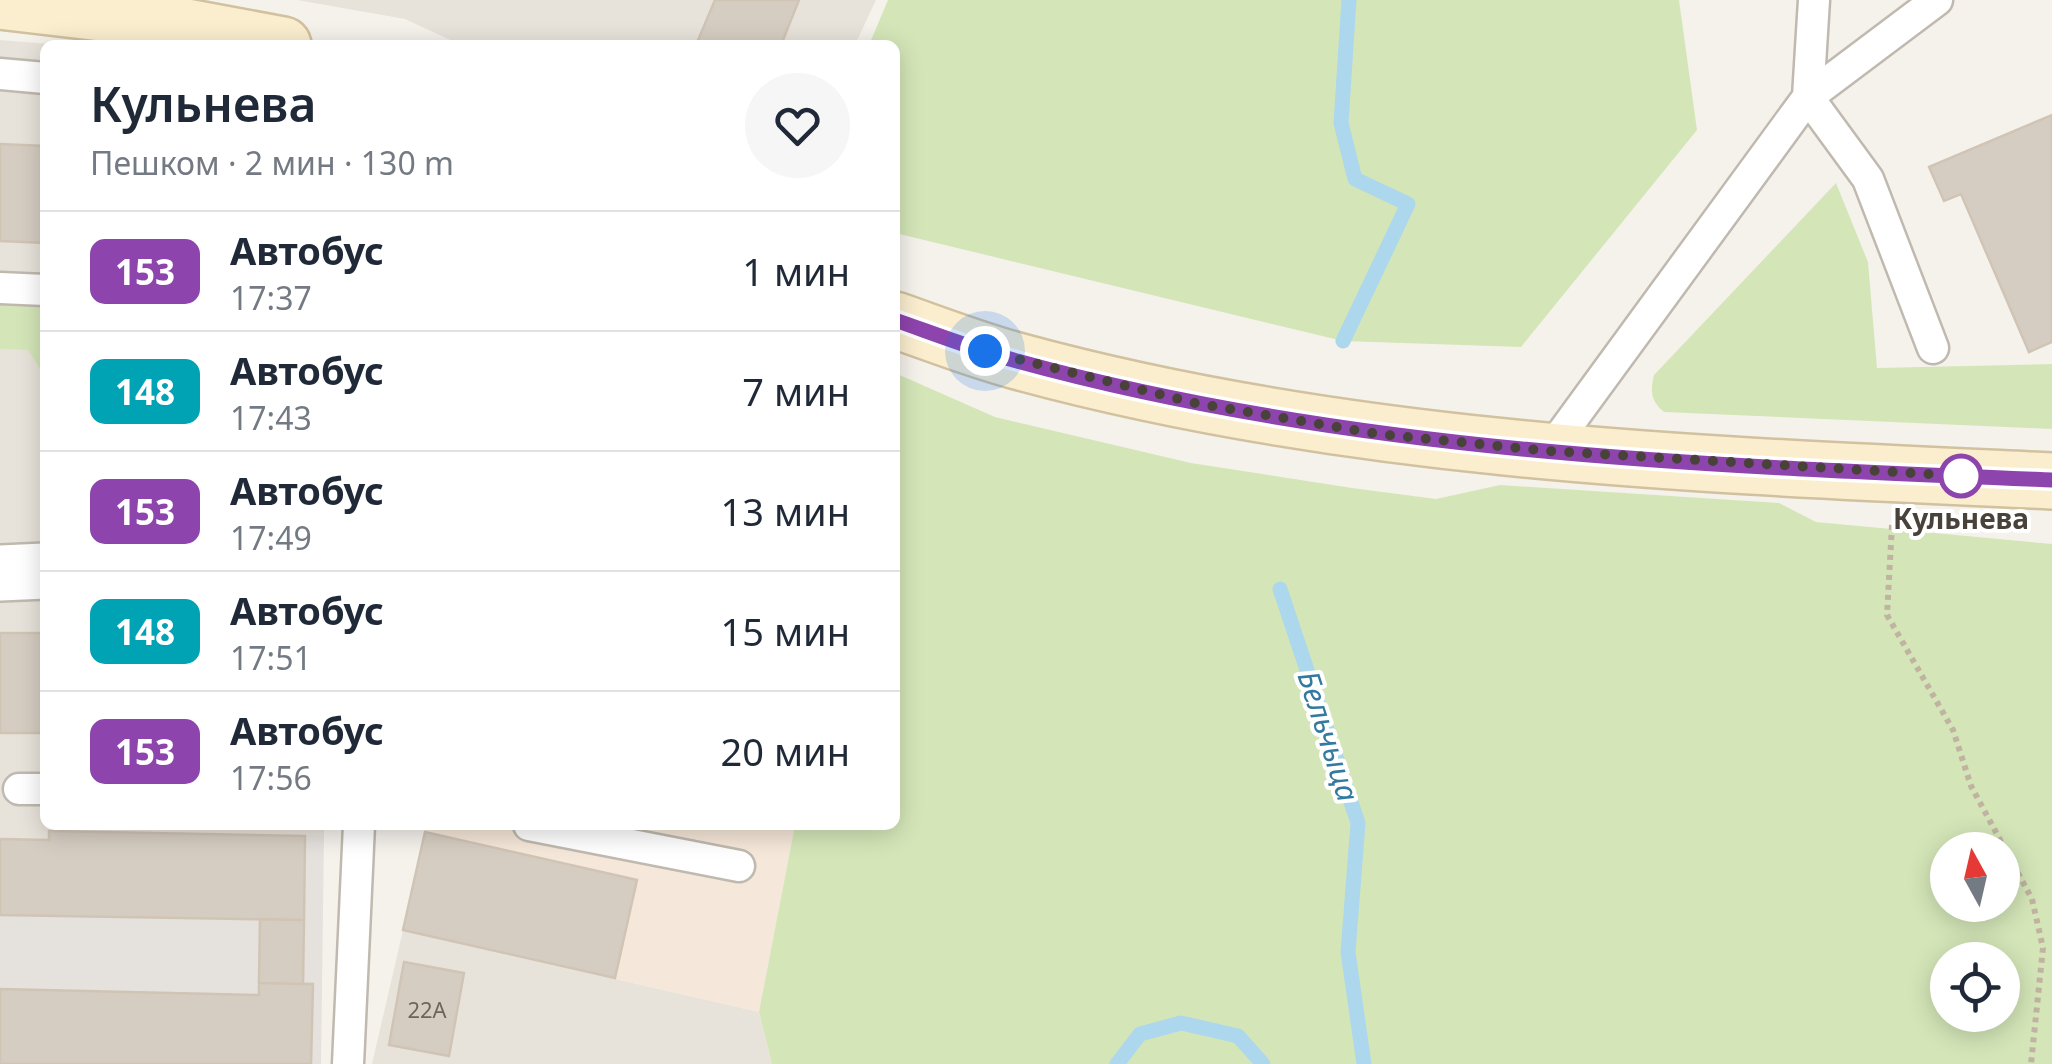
<!DOCTYPE html>
<html lang="ru">
<head>
<meta charset="utf-8">
<style>
  body { margin:0; font-family:"Noto Sans",sans-serif; background:#f6f6f7; color:#1f2937; height:100vh; display:flex; flex-direction:column; font-size:38px; white-space:nowrap }
  * { box-sizing:border-box; margin:0 }
  p { font-size:32px; color:#747a83 }
  .icon { flex:none; width:55px; height:55px; fill:none; stroke:currentColor; stroke-width:2; stroke-linecap:round; stroke-linejoin:round }
  .map { position:relative; flex:1; overflow:hidden }
  .sheet { position:absolute; left:40px; top:40px; width:860px; height:790px; display:flex; flex-direction:column; background:#fff; border-radius:15px; box-shadow:0 5px 25px #0003 }
  .sheet>* { flex:none }
  .badge { padding:0 20px; border-radius:15px; font-size:35px; line-height:65px }
  .needle { width:65px; rotate:352deg }
  .buttons { position:absolute; left:1930px; top:832px; display:grid; gap:20px }
  .buttons a { display:grid; place-items:center; width:90px; height:90px; border-radius:50%; background:#fff; box-shadow:0 5px 25px #0003; font-size:50px }
  .you { position:absolute; width:50px; height:50px; margin:-25px; border:8px solid #fff; border-radius:50%; background:#1a73e8; box-shadow:0 0 0 15px #1a73e833 }
  .map>.badge { position:absolute; translate:-50% -50%; box-shadow:0 0 0 5px #fff }
  .round { display:grid; place-items:center; flex:none; width:105px; height:105px; border-radius:52px; background:#f6f6f7 }
  .summary { display:flex; align-items:center; justify-content:space-between; height:170px; padding:0 50px }
  h1 { font-size:48px; font-weight:600; line-height:75px }
  ul { padding:0; list-style:none }
  li { display:flex; align-items:center; gap:30px; height:120px; padding:0 50px; border-top:2px solid #e0e1e3 }
  li div { flex:1 }
  li b { display:block; font-size:38px }
  li em { font-style:normal }
  li .badge { min-width:110px; font-weight:700; text-align:center }
  .map>svg:first-child { display:block }
  .residential { fill:#e8e3da }
  .commercial { fill:#f5e7d9 }
  .industrial { fill:#e5e1dd }
  .green { fill:#d4e6b8; fill-rule:evenodd }
  .lines { fill:none; stroke-linecap:round; stroke-linejoin:round }
  .stream { stroke:#add7ed; stroke-width:15 }
  .building { fill:#d6cdc2; stroke:#d0c4b5; stroke-width:2.5 }
  .lane-casing { stroke:#c0b9af; stroke-width:35 }
  .street-casing { stroke:#c0b9af; stroke-width:60 }
  .secondary-casing { stroke:#d1c19e; stroke-width:60 }
  .path { stroke:#c1b3a1; stroke-width:6; stroke-dasharray:5 5; stroke-linecap:butt }
  .lane { stroke:#fff; stroke-width:30 }
  .street { stroke:#fff; stroke-width:55 }
  .secondary { stroke:#fbeecf; stroke-width:55 }
  .line-casing { stroke:#fff; stroke-width:22 }
  .line { stroke:#8e44ad; stroke-width:15 }
  .walk { stroke:#49423a; stroke-width:10; stroke-dasharray:0 18 }
  .stop-dot { fill:#fff; stroke:#8e44ad; stroke-width:5 }
  .labels { text-anchor:middle; dominant-baseline:central; stroke-width:8; stroke-linejoin:round; paint-order:stroke }
  .number-label { font-size:22px; fill:#6c655c }
  .stop-label { font-size:28px; font-weight:bold; fill:#49423a; stroke:#fff }
  .water-label { font-size:30px; font-style:italic; fill:#3479a0; stroke:#fff }
</style>
</head>
<body>
<div class="map">
<svg width="2052" height="1064" viewBox="0 0 2052 1064">
  <rect width="100%" height="100%" fill="#f5f2ec"/>
  <path class="residential" d="M297,0H876L855,45H461L405,19Z
    M0,40L63,45H45V825H324V835L50,831L49,840L0,839Z
    M403,930L759,1012L772,1064H372Z"/>
  <path class="commercial" d="M426,825H795L759,1012L403,930Z"/>
  <path class="industrial" d="M49,831L324,835L321,1064H0V839L49,840Z"/>
  <path class="green" d="M888,0H1679L1697,130L1521,347L1343,341L895,233V45H869Z
    M1836,183L1868,262L1877,368L2052,364V429L1664,412C1651,401 1650,392 1654,375Z
    M0,302L45,303V377L28,350L0,349Z
    M895,373L995,417L1191,463L1352,488L1436,499L1500,485L1779,503L1816,522L2052,544V1064H772L759,1012L795,825H895ZM1948,850H2002V905H1948ZM1948,960H2002V1015H1948Z"/>
  <g class="lines">
    <path class="stream" d="M1343,341L1408,204L1355,179L1341,123L1349,0
      M1280,589L1358,823L1348,952L1364,1064
      M1117,1064L1140,1034L1181,1023L1238,1036L1263,1064"/>
  </g>
  <path class="building" d="M715,0H799L781,45H696Z
    M2052,115V342L2029,352L1961,194L1944,201L1929,167Z
    M0,144L45,146V243L0,241Z
    M0,633H45V733H0Z
    M49,831L305,836L304,920L0,915V839L49,840Z
    M425,832L637,880L615,978L403,930Z
    M260,919L304,920L303,984L259,983Z
    M404,962L464,973L449,1056L389,1045Z
    M259,983L313,984L311,1064H0V989L259,995Z"/>
  <g class="lines">
    <defs>
      <path id="lane" d="M1814,0L1808,97L1868,179L1933,348
        M0,74L45,78
        M0,288L45,290
        M1549,451L1808,97L1937,0
        M19,789H45
        M529,825L739,866
        M348,1064L359,825"/>
      <path id="street" d="M0,573L45,571"/>
      <path id="secondary" d="M0,1L127,16L283,45
        M895,320C935,334 976,350 1017,361C1353,453 1706,465 2052,481"/>
    </defs>
    <use href="#lane" class="lane-casing"/>
    <use href="#street" class="street-casing"/>
    <use href="#secondary" class="secondary-casing"/>
    <path class="path" d="M1892,525L1887,615L1953,730L1971,786L2032,899L2043,948L2031,1064"/>
    <use href="#lane" class="lane"/>
    <use href="#street" class="street"/>
    <use href="#secondary" class="secondary"/>
  </g>
  <g class="lines">
    <defs>
      <path id="line" d="M895,320C935,334 976,350 1017,361C1352,453 1706,466 2052,480"/>
    </defs>
    <use href="#line" class="line-casing"/>
    <use href="#line" class="line"/>
    <path class="walk" d="M985,351L1195,403L1378,434L1549,451L1961,476"/>
  </g>
  <circle class="stop-dot" cx="1961" cy="476" r="20"/>
  <g class="labels">
    <g class="number-label">
      <text x="427" y="1009">22А</text>
    </g>
    <g class="stop-label">
      <text x="1961" y="518">Кульнева</text>
    </g>
    <g class="water-label">
      <text transform="translate(1329 736) rotate(72)">Бельчыца</text>
    </g>
  </g>
</svg>
<div class="buttons">
<a><svg class="needle" viewBox="-14 -14 28 28"><path d="M0-13l5 13h-10z" fill="#e53935"/><path d="M0 13l5-13h-10z" fill="#747a83"/></svg></a>
<a><svg class="icon" aria-label="locate" viewBox="0 0 24 24"><circle cx="12" cy="12" r="6"/><path d="M12 2v4M12 18v4M2 12h4M18 12h4"/></svg></a>
</div>
<div class="you" style="left:985px;top:351px"></div>
<section class="sheet">
<div class="summary"><div><h1>Кульнева</h1><p>Пешком · 2 мин · 130 m</p></div><a class="round"><svg class="icon" aria-label="heart" viewBox="0 0 24 24"><path d="M12 20l-8-8c-3-5 5-10 8-4 3-6 11-1 8 4z"/></svg></a></div>
<ul>
<li><span class="badge" style="background:#8e44ad;color:#fff">153</span><div><b>Автобус</b><p>17:37</p></div><em>1 мин</em></li>
<li><span class="badge" style="background:#00a3b4;color:#fff">148</span><div><b>Автобус</b><p>17:43</p></div><em>7 мин</em></li>
<li><span class="badge" style="background:#8e44ad;color:#fff">153</span><div><b>Автобус</b><p>17:49</p></div><em>13 мин</em></li>
<li><span class="badge" style="background:#00a3b4;color:#fff">148</span><div><b>Автобус</b><p>17:51</p></div><em>15 мин</em></li>
<li><span class="badge" style="background:#8e44ad;color:#fff">153</span><div><b>Автобус</b><p>17:56</p></div><em>20 мин</em></li>
</ul>
</section>
</div>
</body>
</html>
